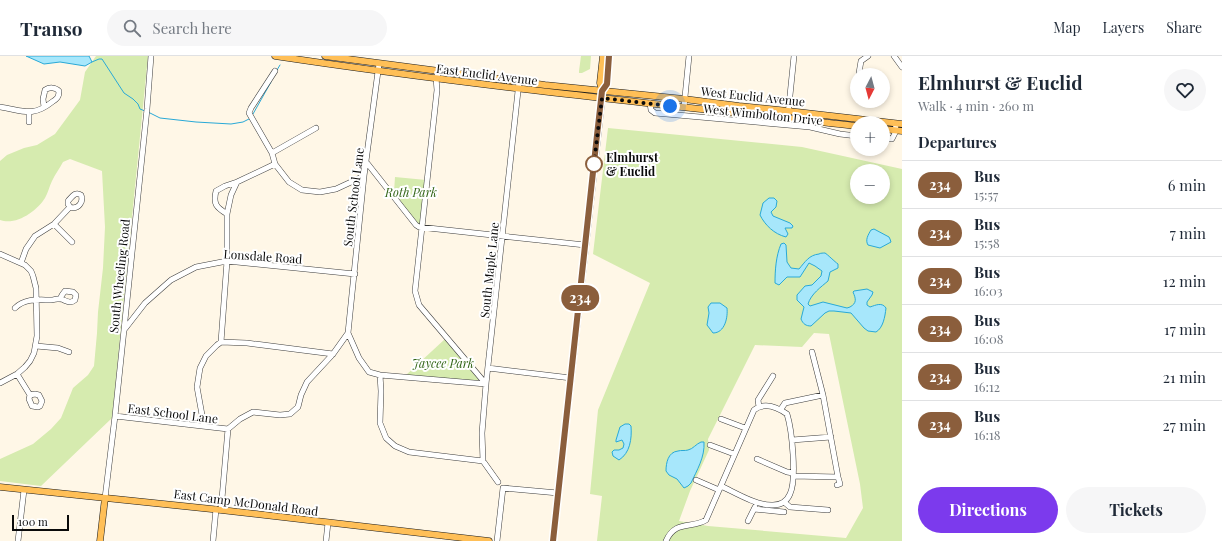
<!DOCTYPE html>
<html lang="en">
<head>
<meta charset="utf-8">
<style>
  body { margin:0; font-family:"Playfair Display",serif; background:#f6f6f7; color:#1f2937; height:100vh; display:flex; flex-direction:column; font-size:15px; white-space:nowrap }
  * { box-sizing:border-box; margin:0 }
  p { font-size:13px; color:#747a83 }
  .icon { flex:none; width:22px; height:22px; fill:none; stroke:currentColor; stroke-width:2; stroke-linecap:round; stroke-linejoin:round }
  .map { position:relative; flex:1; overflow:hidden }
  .drawer { display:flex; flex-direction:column; background:#fff; width:320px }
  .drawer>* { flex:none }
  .badge { padding:0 8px; border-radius:13px; font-size:14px; line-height:26px }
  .needle { width:26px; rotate:186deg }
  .tools { position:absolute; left:850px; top:12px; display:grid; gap:8px }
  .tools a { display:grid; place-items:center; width:40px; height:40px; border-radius:50%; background:#fff; box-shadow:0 2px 6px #0003; font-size:20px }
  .scale { position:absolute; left:12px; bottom:10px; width:57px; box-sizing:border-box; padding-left:4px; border:2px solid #0a0a0a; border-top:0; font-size:11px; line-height:14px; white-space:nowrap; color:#0a0a0a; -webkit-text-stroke:3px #fff; paint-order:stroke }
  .you { position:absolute; width:20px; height:20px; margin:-10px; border:3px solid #fff; border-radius:50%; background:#1a73e8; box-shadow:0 0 0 6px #1a73e833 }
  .map>.badge { position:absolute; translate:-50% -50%; box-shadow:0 0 0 2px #fff }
  h2 { padding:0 16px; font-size:15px; line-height:36px }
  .round { display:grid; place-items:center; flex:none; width:42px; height:42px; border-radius:21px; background:#f6f6f7 }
  .summary { display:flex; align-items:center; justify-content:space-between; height:68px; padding:0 16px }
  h1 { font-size:19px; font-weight:700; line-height:30px }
  .primary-button { display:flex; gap:8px; margin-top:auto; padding:8px 16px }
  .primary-button a { flex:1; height:46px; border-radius:24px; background:#7c3aed; color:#fff; font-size:16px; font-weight:700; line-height:46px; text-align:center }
  .primary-button a+a { background:#f6f6f7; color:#1f2937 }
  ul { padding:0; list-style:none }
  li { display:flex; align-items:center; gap:12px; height:48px; padding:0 16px; border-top:1px solid #e0e1e3 }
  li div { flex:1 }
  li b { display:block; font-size:15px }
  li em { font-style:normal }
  li .badge { min-width:44px; font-weight:700; text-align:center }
  header { display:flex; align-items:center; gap:24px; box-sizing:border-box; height:56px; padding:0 20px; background:#fff; border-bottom:1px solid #e0e1e3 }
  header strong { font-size:19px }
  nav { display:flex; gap:22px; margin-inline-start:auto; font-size:14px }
  .search { width:280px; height:36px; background:#f6f6f7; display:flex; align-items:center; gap:10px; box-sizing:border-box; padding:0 14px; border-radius:22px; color:#747a83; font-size:15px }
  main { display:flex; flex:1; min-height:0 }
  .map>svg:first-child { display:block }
  .green { fill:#d6ebaf; fill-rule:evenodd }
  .water { fill:#a7e7fb; stroke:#29a9d7 }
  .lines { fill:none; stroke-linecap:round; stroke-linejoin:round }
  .stream { stroke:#29a9d7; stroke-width:1 }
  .minor-casing { stroke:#3d3d3d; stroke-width:6 }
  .major-casing { stroke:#1b1b1b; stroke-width:7 }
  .minor { stroke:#fff; stroke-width:5 }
  .major { stroke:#ffbf57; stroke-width:6 }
  .line-casing { stroke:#fff; stroke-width:9 }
  .line { stroke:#8b5e3c; stroke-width:6 }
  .walk { stroke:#0a0a0a; stroke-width:4; stroke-dasharray:0 7.2 }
  .stop-dot { fill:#fff; stroke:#8b5e3c; stroke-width:2 }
  .labels { text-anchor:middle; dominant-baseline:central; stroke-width:4; stroke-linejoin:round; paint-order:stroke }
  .street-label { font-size:12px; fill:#0a0a0a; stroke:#fff }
  .stop-label { font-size:12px; font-weight:bold; fill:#0a0a0a; stroke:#fff; text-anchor:start }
  .park-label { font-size:12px; font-style:italic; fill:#326517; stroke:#fff }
</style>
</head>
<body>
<header>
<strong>Transo</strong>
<div class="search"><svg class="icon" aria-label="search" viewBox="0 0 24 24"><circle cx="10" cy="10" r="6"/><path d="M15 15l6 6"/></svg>Search here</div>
<nav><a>Map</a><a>Layers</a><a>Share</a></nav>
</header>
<main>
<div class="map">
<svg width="902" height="485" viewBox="0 0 902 485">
  <rect width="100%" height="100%" fill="#fff7e7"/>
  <path class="green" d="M96,0H148L112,362L41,430L0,425V403L33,388L51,373L61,362L73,332L88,319L94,310L97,277L98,256L103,212L105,171L102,115L70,103L63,106C60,112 55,118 52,125C49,131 48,137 45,142C37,155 16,170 0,164V105L7,99L24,92L37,89L55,78L80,44L85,16Z
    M581,0H591L590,13L582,17H579V15Z
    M608,72L802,91L902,113V485H597L602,440L590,438L598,354L650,227L593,198ZM857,115H883V141H857ZM814,277L829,278L860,428L863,452L846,482L708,470L679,465L690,435L709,394L708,383L755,289L802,291Z
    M395,121L426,124L421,167L420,168H417L394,136Z
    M445,283L478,323V325L406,319Z"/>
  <path class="water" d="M26,0H89L92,6L85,10L60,6L44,8Z
    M769,142H774L777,145L776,151L771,156L773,160L790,167L793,170L792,172H785L788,178L786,181C774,178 765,169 760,159L763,147Z
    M874,173L889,181L890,183L891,186L880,192L868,189C865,184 868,179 871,174Z
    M784,187L786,189L787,206L791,212L799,213C805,206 809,199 819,198C820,197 824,197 825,197C827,198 835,206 838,208V212L830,216L828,225C821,231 811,238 808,248L810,250L823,246L847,252L850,251C857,247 856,243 853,236L854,235L867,233L873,236L872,239L867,246V249L870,251C876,249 882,246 886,252C885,261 883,272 876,276L868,275L864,272L851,257L834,255H829L825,257L811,270C806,270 803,268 801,263L804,251L797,244V239L805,230L812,229L821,220L822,215L815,210L809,207L800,221H787L779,229L775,227C775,214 776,200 781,188Z
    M711,247H720L727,252C728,261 725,277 713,277L707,269L709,257L708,251Z
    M625,368H629L631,370C632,383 630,397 619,404L613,400L612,396L614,394H619L623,392L624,388L622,384L616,386V384L620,371Z
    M701,386H704C705,401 697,414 691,427L688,430L684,432L677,423L669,419L666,415C666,407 668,396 678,395C681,394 685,395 688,394C693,393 696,388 701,386Z"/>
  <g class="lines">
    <path class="stream" d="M92,6L99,3H102L124,37L133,43L138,48L140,53L145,55
      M277,14L280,9
      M148,56L160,62L196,66L231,68L243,66L249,63
      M253,58L271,26"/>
    <defs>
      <path id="minor" d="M894,0L902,11
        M275,15L251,52L249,57L272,97L275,108L289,126L302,134L320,136L336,133L364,120
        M439,16L436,22L437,34L415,235L419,249L486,328
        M859,17L861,5L868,0
        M650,47L651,54L655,57L810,71L840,78L857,80
        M0,51C22,54 32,62 52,46C57,43 59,41 59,35C55,31 49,31 45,34L43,43L44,51
        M684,51L689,0
        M29,56V66
        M788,59L794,0
        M883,82L892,83L895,77L896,68
        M272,97L316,72
        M367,107L416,169L419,171L585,189
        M227,158C216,151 213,148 216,135L225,130L237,126L275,108
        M54,168L72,186
        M0,198L25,209L31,215L33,220L36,232L37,280L34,297L30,305L25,311L17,318L0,327
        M21,207L26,193L35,180L54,168L70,151L68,148V145C72,141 75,135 81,139C84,146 78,154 70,151
        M15,252C25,242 38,244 51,244C54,244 58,242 61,243C67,245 70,248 75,244L76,239L73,236L65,235L62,239L60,243
        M124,274L145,247L171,224L196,211L227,205L355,218
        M348,277L359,302L369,316L380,319L381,335L380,367L386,382L395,390L409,396L483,405L498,426
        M221,286L227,205V158L231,139L237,126
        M36,290L58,292L69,296
        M812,296L823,339L838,421L840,428L837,429
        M488,312L571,322
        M17,318L30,339L35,338L39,339L42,345L40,350L38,351L32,350L29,343L30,339
        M380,319L486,328
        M759,351L758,344L773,320
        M781,353L785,347L823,339
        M115,360L228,373L240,363L253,356L280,359L290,358L298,351L301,339L307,326L333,298L348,277L364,120L379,8
        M721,363L745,372
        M204,370L197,331L200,312L206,300L217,289L221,286L247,287L333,298
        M792,384L831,381
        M710,389L734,398
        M757,403L787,416L793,417
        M483,405L482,377L486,328L519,26
        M793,420L838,421
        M696,424L719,434
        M105,442L115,360L147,53L151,0
        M784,446L790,451L828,454
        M754,453L784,456
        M221,454L228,373
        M748,465L755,451
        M18,485L24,434
        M213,485L216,453
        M326,485L328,467
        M497,485L503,432L558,437
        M666,485C675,464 691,473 706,464L754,354C764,346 777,351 787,358C792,374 797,423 790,438C787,445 781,449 773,449C757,450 736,437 721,430"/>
      <path id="major" d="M275,0C468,29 663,49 857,70
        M325,0L545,29L684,43L739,50L788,55L902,68
        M602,35L607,28L609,0
        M883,73L902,75
        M0,431L221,454L489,485
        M100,485L105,442
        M553,485L602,41V35L600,27L603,0"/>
    </defs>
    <use href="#minor" class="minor-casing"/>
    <use href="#major" class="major-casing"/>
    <use href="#minor" class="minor"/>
    <use href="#major" class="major"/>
  </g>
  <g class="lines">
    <defs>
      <path id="line" d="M553,485L597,79L602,35L607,28L609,0"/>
    </defs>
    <use href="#line" class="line-casing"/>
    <use href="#line" class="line"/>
    <path class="walk" d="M594,108L593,115L602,42L670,50"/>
  </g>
  <circle class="stop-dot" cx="594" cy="108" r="8"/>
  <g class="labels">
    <g class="street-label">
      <text transform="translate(487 18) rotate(7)">East Euclid Avenue</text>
      <text transform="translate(753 40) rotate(6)">West Euclid Avenue</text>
      <text transform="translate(763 58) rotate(6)">West Wimbolton Drive</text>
      <text transform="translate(353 141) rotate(-83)">South School Lane</text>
      <text transform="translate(263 200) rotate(4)">Lonsdale Road</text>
      <text transform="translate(489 214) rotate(-84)">South Maple Lane</text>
      <text transform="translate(119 220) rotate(-84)">South Wheeling Road</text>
      <text transform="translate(173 357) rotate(7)">East School Lane</text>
      <text transform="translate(246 446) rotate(7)">East Camp McDonald Road</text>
    </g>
    <g class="stop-label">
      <text x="606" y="101">Elmhurst<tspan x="606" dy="14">&amp; Euclid</tspan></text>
    </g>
    <g class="park-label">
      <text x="411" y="136">Roth Park</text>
      <text x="443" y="307">Jaycee Park</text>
    </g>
  </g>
</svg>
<div class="tools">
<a><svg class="needle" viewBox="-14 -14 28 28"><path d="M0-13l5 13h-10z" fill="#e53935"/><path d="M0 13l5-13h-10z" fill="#747a83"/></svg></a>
<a>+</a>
<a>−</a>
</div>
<div class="scale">100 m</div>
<div class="you" style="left:670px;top:50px"></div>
<b class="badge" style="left:580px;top:242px;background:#8b5e3c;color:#fff">234</b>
</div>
<section class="drawer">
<div class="summary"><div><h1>Elmhurst &amp; Euclid</h1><p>Walk · 4 min · 260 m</p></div><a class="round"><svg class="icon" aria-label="heart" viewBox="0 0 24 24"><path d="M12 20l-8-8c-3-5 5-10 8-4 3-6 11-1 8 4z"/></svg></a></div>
<h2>Departures</h2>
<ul>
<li><span class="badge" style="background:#8b5e3c;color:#fff">234</span><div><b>Bus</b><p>15:57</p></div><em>6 min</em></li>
<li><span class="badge" style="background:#8b5e3c;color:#fff">234</span><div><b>Bus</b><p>15:58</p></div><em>7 min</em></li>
<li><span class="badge" style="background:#8b5e3c;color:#fff">234</span><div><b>Bus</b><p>16:03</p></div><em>12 min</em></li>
<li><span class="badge" style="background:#8b5e3c;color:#fff">234</span><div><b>Bus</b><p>16:08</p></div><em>17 min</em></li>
<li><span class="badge" style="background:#8b5e3c;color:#fff">234</span><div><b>Bus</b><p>16:12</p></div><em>21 min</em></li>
<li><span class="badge" style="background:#8b5e3c;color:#fff">234</span><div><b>Bus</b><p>16:18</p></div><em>27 min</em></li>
</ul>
<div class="primary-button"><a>Directions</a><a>Tickets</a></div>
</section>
</main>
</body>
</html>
